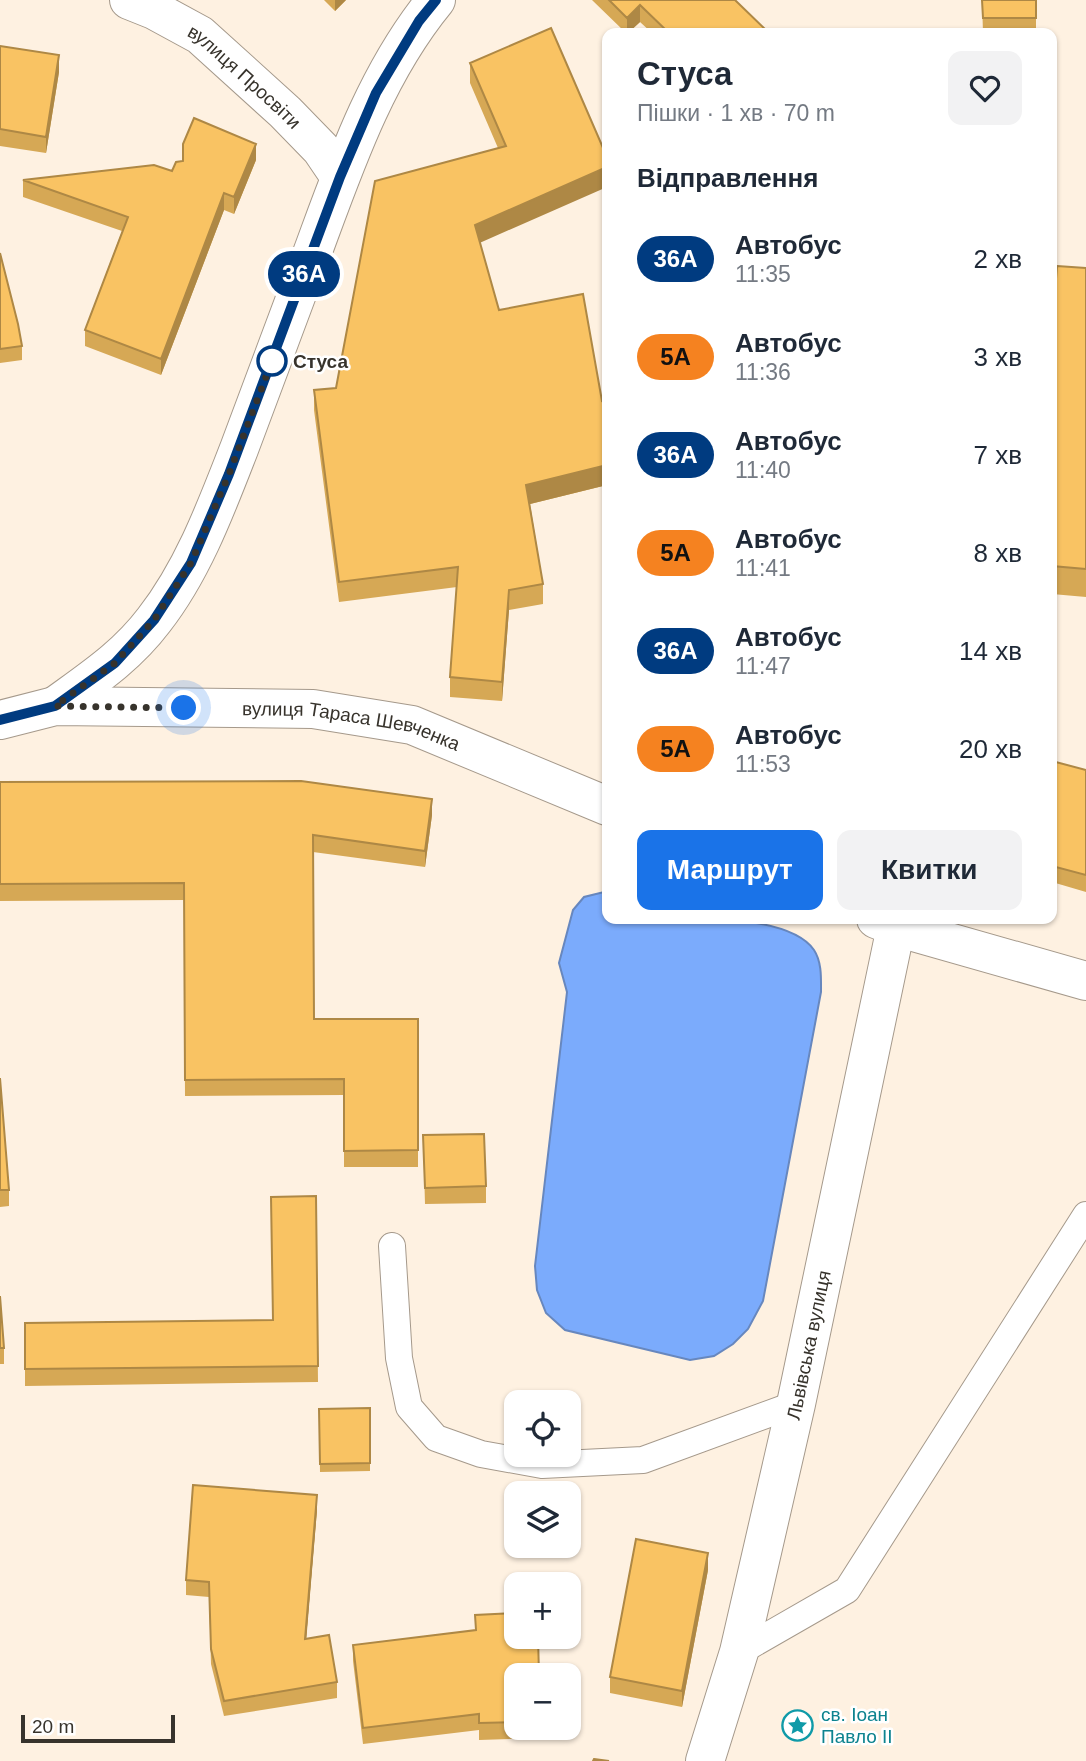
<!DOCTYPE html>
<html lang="uk">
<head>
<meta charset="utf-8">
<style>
  body { margin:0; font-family:Helvetica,sans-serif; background:#f2f2f3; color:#1f2937; height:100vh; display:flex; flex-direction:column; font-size:26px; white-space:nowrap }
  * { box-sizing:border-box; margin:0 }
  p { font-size:23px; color:#747a83 }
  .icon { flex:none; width:38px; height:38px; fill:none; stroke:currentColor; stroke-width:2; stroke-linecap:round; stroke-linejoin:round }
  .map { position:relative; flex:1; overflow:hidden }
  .sheet { position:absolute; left:602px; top:28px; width:455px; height:896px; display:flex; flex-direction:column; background:#fff; border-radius:14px; box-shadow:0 2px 5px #0004 }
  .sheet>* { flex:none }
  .badge { padding:0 14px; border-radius:23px; font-size:24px; line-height:46px }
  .buttons { position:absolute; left:504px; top:1390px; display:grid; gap:14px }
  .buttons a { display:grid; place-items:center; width:77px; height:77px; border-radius:14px; background:#fff; box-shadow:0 2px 5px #0004; font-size:35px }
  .scale { position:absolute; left:21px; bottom:18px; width:154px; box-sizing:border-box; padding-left:7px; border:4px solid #37332c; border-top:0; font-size:19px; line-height:24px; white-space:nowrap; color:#37332c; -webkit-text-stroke:5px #fff; paint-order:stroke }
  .you { position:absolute; width:35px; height:35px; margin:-18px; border:5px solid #fff; border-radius:50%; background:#1a73e8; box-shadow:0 0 0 10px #1a73e833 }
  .map>.badge { position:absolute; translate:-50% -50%; box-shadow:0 0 0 4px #fff }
  h2 { padding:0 35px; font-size:26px; line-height:63px }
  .round { display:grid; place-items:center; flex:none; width:74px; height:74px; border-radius:14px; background:#f2f2f3 }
  .summary { display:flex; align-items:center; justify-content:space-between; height:119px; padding:0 35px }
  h1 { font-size:33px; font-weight:800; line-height:52px }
  .action { display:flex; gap:14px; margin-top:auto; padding:14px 35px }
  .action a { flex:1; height:80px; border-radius:14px; background:#1a73e8; color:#fff; font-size:28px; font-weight:800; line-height:80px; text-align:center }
  .action a+a { background:#f2f2f3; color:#1f2937 }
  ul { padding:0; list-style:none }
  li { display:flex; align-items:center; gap:21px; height:98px; padding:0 35px }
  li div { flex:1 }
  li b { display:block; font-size:26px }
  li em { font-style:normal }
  li .badge { min-width:77px; font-weight:700; text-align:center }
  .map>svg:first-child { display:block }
  .water { fill:#7babfc; stroke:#6787be; stroke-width:2 }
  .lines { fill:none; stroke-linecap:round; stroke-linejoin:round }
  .lane-casing { stroke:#a5998b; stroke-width:28 }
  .street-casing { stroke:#a5998b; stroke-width:40 }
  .lane { stroke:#fff; stroke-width:26 }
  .street { stroke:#fff; stroke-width:38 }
  .wall { fill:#d6a855 }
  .shaded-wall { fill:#ae8845 }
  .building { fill:#f9c363; stroke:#ae8845; stroke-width:2 }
  .line-casing { stroke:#fff; stroke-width:16 }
  .line { stroke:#003b80; stroke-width:10 }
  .walk { stroke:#37332c; stroke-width:7; stroke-dasharray:0 12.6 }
  .stop-dot { fill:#fff; stroke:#003b80; stroke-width:3.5 }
  .labels { text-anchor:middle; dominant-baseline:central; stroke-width:5; stroke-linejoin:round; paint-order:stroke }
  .street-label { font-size:19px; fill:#37332c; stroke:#fff }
  .stop-label { font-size:19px; font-weight:bold; fill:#37332c; stroke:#fff; text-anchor:start }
  .culture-label { font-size:19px; fill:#0d838f; stroke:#fff; text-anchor:start }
</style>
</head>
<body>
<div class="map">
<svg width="1086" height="1761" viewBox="0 0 1086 1761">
  <rect width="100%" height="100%" fill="#fef1e1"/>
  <path class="water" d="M604,892L607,893V919C655,919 785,908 814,950C822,962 821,979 821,992L763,1301L748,1329L733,1344L714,1356L690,1360L565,1330L546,1313L537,1290L535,1266L567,992L559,963L573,910L584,897Z"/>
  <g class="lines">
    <defs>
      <path id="lane" d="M392,1246L399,1358L409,1407L436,1438L481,1454L542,1465L643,1460L796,1404
        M739,1652L847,1590L1086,1215"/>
      <g id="street">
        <path id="s1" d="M129,0L154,10L200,35L285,112L321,149L340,177"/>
        <path d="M55,706C92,679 126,657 154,620C193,570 216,508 239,449C264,383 288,317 313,251C345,164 376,73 436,0"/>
        <path id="s2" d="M0,720L55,706L313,709L412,725L607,806"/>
        <path d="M876,919L896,927L1086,981"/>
        <path id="s3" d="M705,1761L739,1652L796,1404L896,927"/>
      </g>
    </defs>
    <use href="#lane" class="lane-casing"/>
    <use href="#street" class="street-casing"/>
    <use href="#lane" class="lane"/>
    <use href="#street" class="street"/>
  </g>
  <path class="wall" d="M324,0H346L335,11Z
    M592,0H735L769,33H652L640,22L628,33H626Z
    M982,0H1036V33H983Z
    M551,28L480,243L499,310L602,401L607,400V485L530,504L543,584V604L509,610L502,701L450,697V677L457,587L339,602L314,410V390L336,388L498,148L470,83V63Z
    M0,46L59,72L46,153L0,146Z
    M256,160L234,214L224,210L161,375L85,346V330L122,231L23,197V180L172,171Z
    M0,253L22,346V360L0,363Z
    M1086,268V597L1052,594V329Z
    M1052,761L1086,770V892L1052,882Z
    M0,782L432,815L425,867L313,852L314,1019H418V1167H344V1095L185,1096L184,900L0,901Z
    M0,1078L9,1190V1206L0,1207Z
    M423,1135L486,1186V1203L425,1204Z
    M316,1196L318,1382L25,1386V1323L273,1320Z
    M0,1296L4,1348V1364H0Z
    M370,1408V1471L320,1472L319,1409Z
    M317,1510L306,1639L337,1682V1698L224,1716L211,1664L209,1597L186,1595V1580Z
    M708,1570L682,1707L610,1693V1677Z
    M475,1615L516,1675V1727H541V1738L479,1740V1730L363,1744L353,1661V1645L475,1630Z"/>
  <path class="shaded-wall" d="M335,0H346L335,11Z
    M640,5V22L628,33H627V18Z
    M59,55V72L46,153V137Z
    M256,144V160L234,214V197Z
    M607,167V187L475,245V225Z
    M224,193V210L161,375V359Z
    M607,465V485L526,505V485Z
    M509,590V610L502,701V682Z
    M432,799V815L425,867V851Z
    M317,1495V1510L305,1655V1639Z
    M708,1553V1570L682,1707V1691Z"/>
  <path class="building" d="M609,0H735L769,33H669L640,5L627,18Z
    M982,0H1036V18H983Z
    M551,28L607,157V167L475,225L499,310L583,294L602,401L607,400V465L526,485L543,584L509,590L502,682L450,677L458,567L339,582L314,390L336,388L375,181L506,146L470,63Z
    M0,46L59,55L46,137L0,129Z
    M194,118L256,144L234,197L224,193L161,359L85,330L128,217L23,180L154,165L172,171L176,162L183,161V144Z
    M0,253L18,324L22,346L0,349Z
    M1057,266L1086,268V569L1052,566V329Z
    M1052,761L1086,770V875L1052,866Z
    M301,781L432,799L425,851L313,835L314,1019H418V1150L344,1151V1079L185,1080L184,883L0,884V782Z
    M0,1078L9,1190H0Z
    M484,1134L486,1186L425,1188L423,1135Z
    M316,1196L318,1366L25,1369V1323L273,1320L271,1197Z
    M0,1296L4,1348H0Z
    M370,1408V1463L320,1464L319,1409Z
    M193,1485L317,1495L305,1639L329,1635L337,1682L224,1701L211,1649L209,1582L186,1580Z
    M636,1539L708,1553L682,1691L610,1677Z
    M516,1613V1636H538L539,1675H516V1722L479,1723V1714L363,1728L353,1645L476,1630L475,1615Z
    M594,1759L609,1761H593Z"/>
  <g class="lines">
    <defs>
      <path id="line" d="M0,720L55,706L115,663L154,620L191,563L229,474L340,177L376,93L419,21L436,0"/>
    </defs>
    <use href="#line" class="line-casing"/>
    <use href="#line" class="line"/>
    <path class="walk" d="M184,708L55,706L115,663L154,620L191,563L229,474L272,361"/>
  </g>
  <defs>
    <symbol id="sight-ring" viewBox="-11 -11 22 22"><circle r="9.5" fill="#fff" stroke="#0f9aa8" stroke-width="1.5"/><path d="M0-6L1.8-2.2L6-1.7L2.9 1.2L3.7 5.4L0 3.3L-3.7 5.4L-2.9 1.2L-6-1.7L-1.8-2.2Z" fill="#0f9aa8"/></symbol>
  </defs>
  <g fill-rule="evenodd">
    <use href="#sight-ring" x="780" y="1708" width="35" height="35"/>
  </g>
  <circle class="stop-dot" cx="272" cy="361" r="14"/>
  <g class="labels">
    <g class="street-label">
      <text stroke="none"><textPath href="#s1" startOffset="140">вулиця Просвіти</textPath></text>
      <text stroke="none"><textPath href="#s2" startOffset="355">вулиця Тараса Шевченка</textPath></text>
      <text stroke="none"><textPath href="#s3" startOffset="429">Львівська вулиця</textPath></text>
    </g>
    <g class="stop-label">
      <text x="293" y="361">Стуса</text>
    </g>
    <g class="culture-label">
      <text x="821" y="1714">св. Іоан<tspan x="821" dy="22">Павло ІІ</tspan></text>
    </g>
  </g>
</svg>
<div class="buttons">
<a><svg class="icon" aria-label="locate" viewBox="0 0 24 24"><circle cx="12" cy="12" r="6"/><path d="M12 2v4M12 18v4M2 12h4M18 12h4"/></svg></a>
<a><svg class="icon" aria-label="layers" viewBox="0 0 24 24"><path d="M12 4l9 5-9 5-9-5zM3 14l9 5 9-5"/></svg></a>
<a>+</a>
<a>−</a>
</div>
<div class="scale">20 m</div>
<div class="you" style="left:184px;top:708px"></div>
<b class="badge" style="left:304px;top:274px;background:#003b80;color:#fff">36А</b>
<section class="sheet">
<div class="summary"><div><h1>Стуса</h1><p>Пішки · 1 хв · 70 m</p></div><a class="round"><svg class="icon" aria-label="heart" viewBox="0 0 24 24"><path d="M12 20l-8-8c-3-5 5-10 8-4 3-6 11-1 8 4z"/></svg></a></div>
<h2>Відправлення</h2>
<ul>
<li><span class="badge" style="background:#003b80;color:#fff">36А</span><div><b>Автобус</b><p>11:35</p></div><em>2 хв</em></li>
<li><span class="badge" style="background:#f58220;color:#111">5А</span><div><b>Автобус</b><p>11:36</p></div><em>3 хв</em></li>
<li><span class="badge" style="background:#003b80;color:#fff">36А</span><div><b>Автобус</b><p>11:40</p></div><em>7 хв</em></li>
<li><span class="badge" style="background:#f58220;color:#111">5А</span><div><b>Автобус</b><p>11:41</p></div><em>8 хв</em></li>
<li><span class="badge" style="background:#003b80;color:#fff">36А</span><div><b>Автобус</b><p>11:47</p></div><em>14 хв</em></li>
<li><span class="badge" style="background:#f58220;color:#111">5А</span><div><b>Автобус</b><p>11:53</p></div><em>20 хв</em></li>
</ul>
<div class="action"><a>Маршрут</a><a>Квитки</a></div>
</section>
</div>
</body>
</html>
